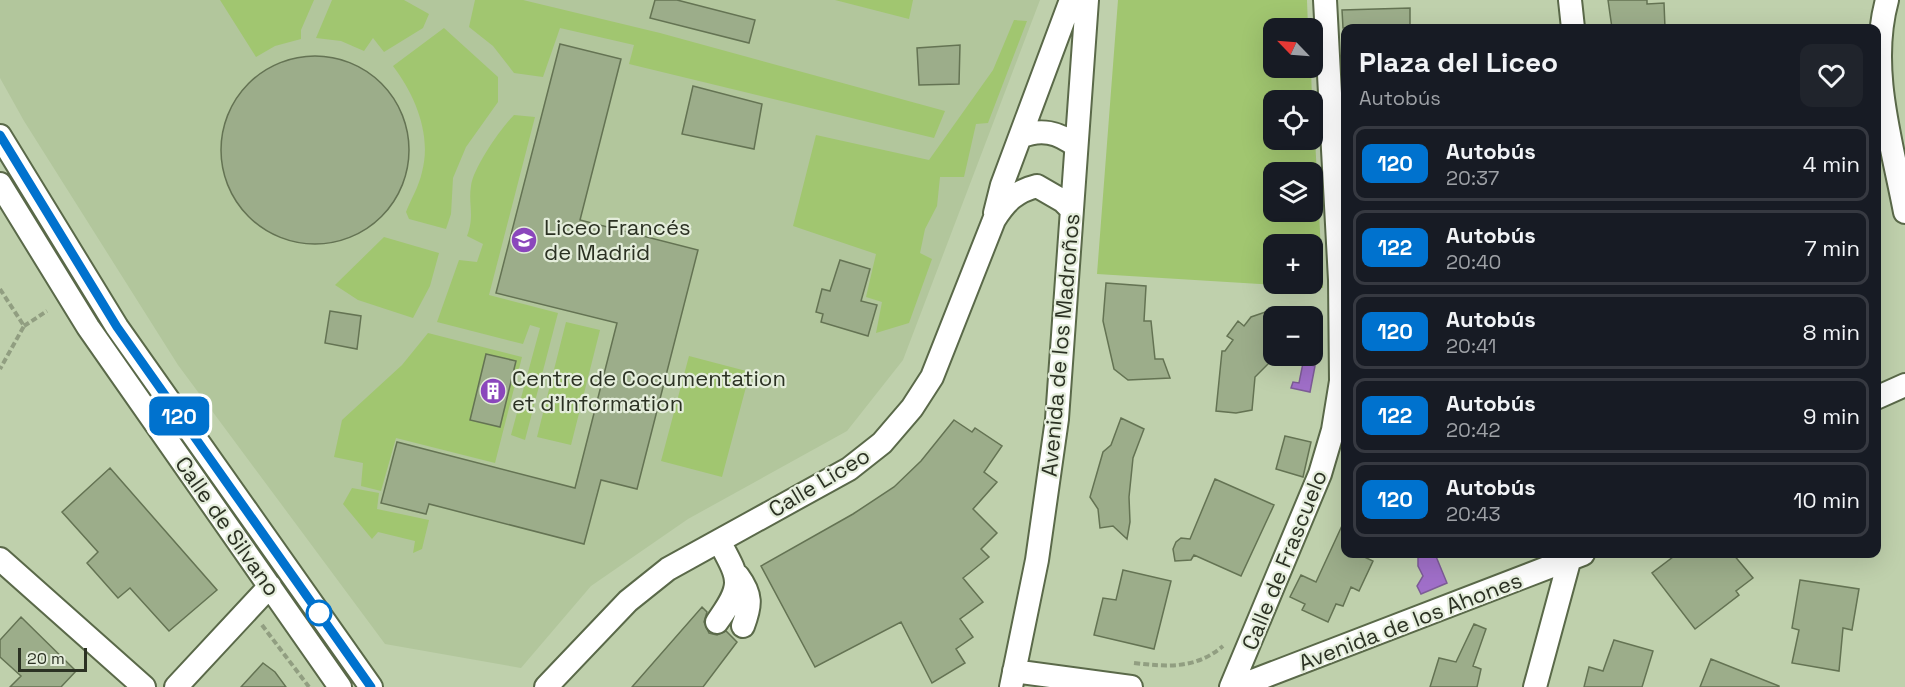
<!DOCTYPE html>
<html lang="es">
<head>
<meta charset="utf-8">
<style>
  body { margin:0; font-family:"Space Grotesk",sans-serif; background:#20242c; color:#f1f3f6; height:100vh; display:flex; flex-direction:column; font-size:22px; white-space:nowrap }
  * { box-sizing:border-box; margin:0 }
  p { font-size:20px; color:#9ea1a6 }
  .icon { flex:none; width:33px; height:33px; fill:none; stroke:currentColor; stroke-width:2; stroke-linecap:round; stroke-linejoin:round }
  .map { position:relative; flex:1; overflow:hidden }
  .drawer { position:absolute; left:1341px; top:24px; width:540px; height:534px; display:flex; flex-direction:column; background:#171b24; border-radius:12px; box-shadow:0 6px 24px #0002 }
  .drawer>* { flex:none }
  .badge { padding:0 12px; border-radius:9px; font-size:21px; line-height:39px }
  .needle { width:39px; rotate:295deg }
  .fabs { position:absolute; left:1263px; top:18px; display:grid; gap:12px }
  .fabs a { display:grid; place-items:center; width:60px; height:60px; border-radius:12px; background:#171b24; box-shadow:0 6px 24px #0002; font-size:30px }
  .scale { position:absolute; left:18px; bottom:15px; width:69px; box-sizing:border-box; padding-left:6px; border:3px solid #2b3123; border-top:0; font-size:16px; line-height:21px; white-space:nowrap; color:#2b3123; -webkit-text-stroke:4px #e4eddb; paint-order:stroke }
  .map>.badge { position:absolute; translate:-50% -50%; box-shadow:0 0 0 3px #fff }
  .round { display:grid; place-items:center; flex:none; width:63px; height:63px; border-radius:12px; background:#20242c }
  .headline { display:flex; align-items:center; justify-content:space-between; height:102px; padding:0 18px }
  h1 { font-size:28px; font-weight:800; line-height:45px }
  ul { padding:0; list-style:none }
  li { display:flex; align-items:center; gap:18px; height:75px; margin:0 12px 9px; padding:0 6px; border:3px solid #363941; border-radius:12px }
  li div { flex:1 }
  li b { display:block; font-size:22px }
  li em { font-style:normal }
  li .badge { min-width:66px; font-weight:700; text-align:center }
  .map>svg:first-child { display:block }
  .built { fill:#b2c69c }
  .green { fill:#a1c670; fill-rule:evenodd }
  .water { fill:#a06fc9; stroke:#7d5c97; stroke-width:1.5 }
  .building { fill:#9cad8a; stroke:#647353; stroke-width:1.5 }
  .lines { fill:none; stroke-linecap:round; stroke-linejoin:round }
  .minor-casing { stroke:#5a6949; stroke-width:26 }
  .path { stroke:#919e81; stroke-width:4; stroke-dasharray:6 3; stroke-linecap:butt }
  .minor { stroke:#fff; stroke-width:22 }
  .line-casing { stroke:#fff; stroke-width:14 }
  .line { stroke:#0072ce; stroke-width:9 }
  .stop-dot { fill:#fff; stroke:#0072ce; stroke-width:3 }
  .labels { text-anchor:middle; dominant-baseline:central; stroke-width:4.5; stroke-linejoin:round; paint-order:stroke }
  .poi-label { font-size:22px; fill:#2b3123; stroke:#e4eddb; text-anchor:start }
  .street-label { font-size:22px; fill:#2b3123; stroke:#e4eddb }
</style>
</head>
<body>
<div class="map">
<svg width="1905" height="687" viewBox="0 0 1905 687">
  <rect width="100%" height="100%" fill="#bfd0ac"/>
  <path class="built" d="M0,0H1040L903,360L847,431L688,519L591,586L521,668L385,644L178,365L24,121L0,78Z"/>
  <path class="green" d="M220,0H314L301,30V39L275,46L256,57Z
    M332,0H404L429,14L423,28L384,52L373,38L364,51L341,41L316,38Z
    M475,0H523L660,33L945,111L934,138L629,64L634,45L560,28L543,77L514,73L493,46L469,27Z
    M835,0H913L909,19Z
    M1118,0H1307L1308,28H1274V68H1311L1312,100H1274V140H1312L1313,101L1323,288L1097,274ZM1312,172V212H1274V172ZM1274,244H1312V284H1274Z
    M1014,20L1027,21L988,123L976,124L964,177H940L937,206L925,229L920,253L932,259L909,323L876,333L882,302L866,297L876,254L793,226L816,135L929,160L993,70Z
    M444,28L498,77V102L466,147L453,178L451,214L446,229L409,219L406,212C411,199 419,186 422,172C432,135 415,95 393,66Z
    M514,115L535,117L489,295L558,313L525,440L511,435L540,328L530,325L523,344L437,322L459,260L477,262L483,244L467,236C475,215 468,205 471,186C473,168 501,128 514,115Z
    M384,237L439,253L430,286L413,318L358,300L335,285Z
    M566,322L600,330L571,445L537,437Z
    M428,333L522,357L495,463L396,438L381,491L361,486L363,463L334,457L342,420L402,365Z
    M689,356L750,372L722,477L661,461Z
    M352,488L379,493L377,509L429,520L422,549L413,553L415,541L378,532L372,539L343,504Z"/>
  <path class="water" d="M1303,363L1315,366L1310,392L1291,388L1293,382L1299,383Z
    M1418,554H1435L1447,583L1421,594L1417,586L1423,576L1418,566Z"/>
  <path class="building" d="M655,0H677L755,20L749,43L650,18Z
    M1608,0H1647V4L1664,3L1665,28H1612Z
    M1410,8V28H1343L1342,10Z
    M560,44L621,59L580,220L698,250L637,489L601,480L584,544L429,504L426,514L381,503L397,442L575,488L617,323L496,293Z
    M960,45L959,84L919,85L917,48Z
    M221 150a94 94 0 1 1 188 0a94 94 0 1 1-188 0Z
    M693,86L762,104L754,149L682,134Z
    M840,260L870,269L861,301L877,305L868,336L821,322L823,314L816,312L822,289L830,291Z
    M1106,283L1146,286L1144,321H1151L1155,359H1163L1170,378L1128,380L1114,369L1103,321Z
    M1274,309V358L1255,377L1252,410L1236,413L1216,411L1222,351H1225L1233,340L1227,336L1238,321L1244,326L1251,317Z
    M330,311L361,316L357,349L325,343Z
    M486,354L516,361L500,427L470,420Z
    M1121,418L1144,429L1133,458L1129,497L1130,522L1127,539L1113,526L1100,528L1098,509L1090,497L1103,452L1111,445Z
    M954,420L972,432L975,428L1002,446L984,472L997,482L973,509L997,533L981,549L989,557L963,578L983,602L960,619L973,637L956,649L965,663L932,683L901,622L815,667L761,566L853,514L894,487L921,461Z
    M1285,436L1311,442L1303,477L1276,469Z
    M110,468L217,590L169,631L130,588L118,598L87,563L98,552L62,512Z
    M1215,479L1274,505L1241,576L1194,555L1191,560L1175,561L1173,549L1176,542L1181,538L1190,539Z
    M1346,517V554H1358L1373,561L1359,591L1351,587L1343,606L1336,604L1328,622L1302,610L1305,604L1290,597L1301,575L1316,582Z
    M1677,554H1733L1753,578L1736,591L1739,595L1695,629L1652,573Z
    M1123,570L1171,581L1154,649L1094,635L1103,598L1116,600Z
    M1800,580L1859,589L1852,630L1843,628L1839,671L1792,663L1799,630L1792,628Z
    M702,607L707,612L704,622L709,633L717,635L726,631L737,642L703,687H632Z
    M21,617L76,671L61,687H10L21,676L0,657V640Z
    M1474,624L1486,629L1473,666L1481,669L1477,687H1430L1439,658L1456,662Z
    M1614,640L1653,651L1642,687H1584L1589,667L1603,671Z
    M1711,659L1779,686V687H1700Z
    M263,663L275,672L286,687H241Z"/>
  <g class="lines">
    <defs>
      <path id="minor" d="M1570,0L1573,28
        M1887,0C1868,69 1892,143 1905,212
        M0,136L117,327L371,687
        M1020,137C1041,128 1058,132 1076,146
        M0,184L88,327L340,687
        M995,213L1002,185L1071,0
        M1876,398L1905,385
        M0,559L144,687
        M738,576C752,595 751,605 743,626
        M717,622C744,584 740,580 719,541
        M1014,671L1131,687
        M176,687L270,586
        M546,687L628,601L668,569L849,469L882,443L912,408L932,377L994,220C1005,202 1016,191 1037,186L1063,201L1072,210
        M1011,687L1037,560L1057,419L1087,0
        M1231,687L1320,474L1333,430L1341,381L1340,280L1325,0
        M1237,687L1583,554
        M1535,687L1571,554"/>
    </defs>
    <use href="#minor" class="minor-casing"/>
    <path class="path" d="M0,289L24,326L0,369
      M24,326L47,311
      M262,625L309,687
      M1134,663C1168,667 1196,669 1223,646"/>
    <use href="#minor" class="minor"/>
  </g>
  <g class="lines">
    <defs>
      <path id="line" d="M0,135L117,327L371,687"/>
    </defs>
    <use href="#line" class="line-casing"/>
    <use href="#line" class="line"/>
  </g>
  <defs>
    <symbol id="school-disc" viewBox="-11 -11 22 22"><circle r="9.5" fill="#8b47bc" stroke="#e4eddb"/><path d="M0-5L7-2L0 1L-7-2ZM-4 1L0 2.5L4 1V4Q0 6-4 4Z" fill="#fff"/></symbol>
    <symbol id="building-disc" viewBox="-11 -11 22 22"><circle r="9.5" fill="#8b47bc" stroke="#e4eddb"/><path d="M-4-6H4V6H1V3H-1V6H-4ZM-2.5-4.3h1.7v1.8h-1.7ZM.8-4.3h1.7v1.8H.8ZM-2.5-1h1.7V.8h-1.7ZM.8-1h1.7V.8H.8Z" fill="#fff"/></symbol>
  </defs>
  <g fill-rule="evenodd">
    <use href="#school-disc" x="509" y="225" width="30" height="30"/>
    <use href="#building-disc" x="478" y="376" width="30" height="30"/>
  </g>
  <circle class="stop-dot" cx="319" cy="613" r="12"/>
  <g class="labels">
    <g class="poi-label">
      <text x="544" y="227">Liceo Francés<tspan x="544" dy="25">de Madrid</tspan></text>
      <text x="512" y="378">Centre de Cocumentation<tspan x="512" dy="25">et d'Information</tspan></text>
    </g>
    <g class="street-label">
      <text transform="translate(1060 345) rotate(-85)">Avenida de los Madroños</text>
      <text transform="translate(819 482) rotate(-31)">Calle Liceo</text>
      <text transform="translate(228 526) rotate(55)">Calle de Silvano</text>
      <text transform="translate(1284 560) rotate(-68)">Calle de Frascuelo</text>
      <text transform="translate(1410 621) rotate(-21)">Avenida de los Ahones</text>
    </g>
  </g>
</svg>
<div class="fabs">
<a><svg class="needle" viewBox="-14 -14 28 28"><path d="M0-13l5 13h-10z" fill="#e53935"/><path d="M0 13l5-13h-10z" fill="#9ea1a6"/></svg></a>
<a><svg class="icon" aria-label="locate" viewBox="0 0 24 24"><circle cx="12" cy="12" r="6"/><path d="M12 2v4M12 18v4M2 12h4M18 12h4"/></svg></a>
<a><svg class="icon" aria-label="layers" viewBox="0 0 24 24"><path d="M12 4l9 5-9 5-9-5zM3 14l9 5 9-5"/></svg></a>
<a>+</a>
<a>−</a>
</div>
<div class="scale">20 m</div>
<b class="badge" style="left:179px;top:416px;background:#0072ce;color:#fff">120</b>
<section class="drawer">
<div class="headline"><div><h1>Plaza del Liceo</h1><p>Autobús</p></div><a class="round"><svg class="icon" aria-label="heart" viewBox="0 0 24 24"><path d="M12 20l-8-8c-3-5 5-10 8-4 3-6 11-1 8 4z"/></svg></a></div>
<ul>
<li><span class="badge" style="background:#0072ce;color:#fff">120</span><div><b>Autobús</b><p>20:37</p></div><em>4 min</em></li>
<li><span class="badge" style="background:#0072ce;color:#fff">122</span><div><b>Autobús</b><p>20:40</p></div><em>7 min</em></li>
<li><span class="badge" style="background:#0072ce;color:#fff">120</span><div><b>Autobús</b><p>20:41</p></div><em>8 min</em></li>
<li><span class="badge" style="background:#0072ce;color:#fff">122</span><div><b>Autobús</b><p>20:42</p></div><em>9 min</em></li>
<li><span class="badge" style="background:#0072ce;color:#fff">120</span><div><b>Autobús</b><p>20:43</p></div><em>10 min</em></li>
</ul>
</section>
</div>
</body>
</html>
